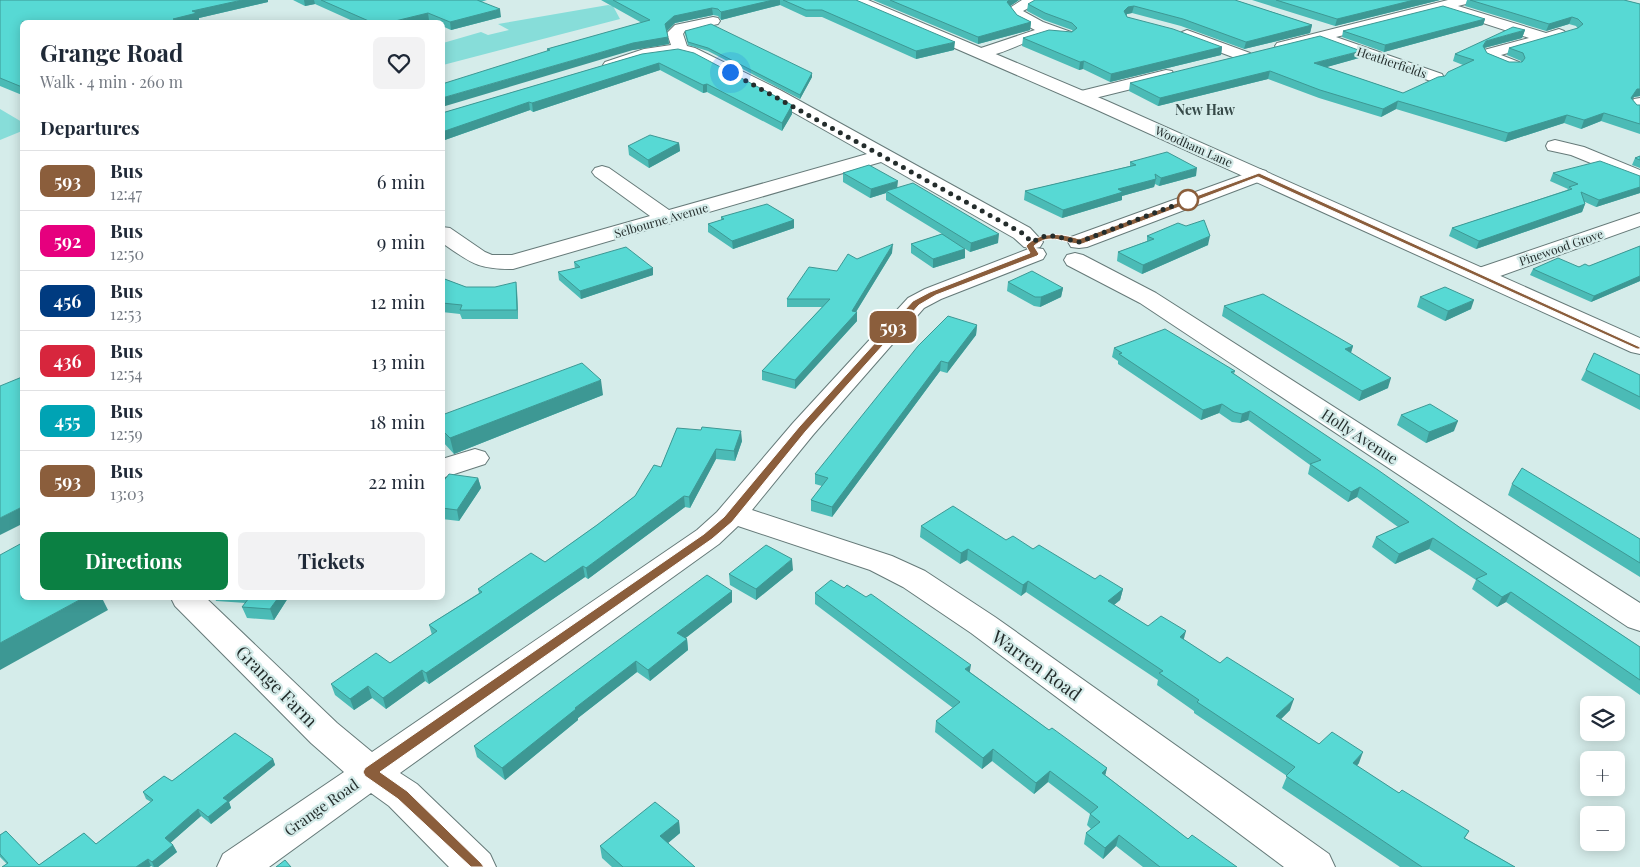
<!DOCTYPE html>
<html lang="en">
<head>
<meta charset="utf-8">
<style>
  body { margin:0; font-family:"Playfair Display",serif; background:#f2f2f3; color:#1f2937; height:100vh; display:flex; flex-direction:column; font-size:19px; white-space:nowrap }
  * { box-sizing:border-box; margin:0 }
  p { font-size:16px; color:#747a83 }
  .icon { flex:none; width:28px; height:28px; fill:none; stroke:currentColor; stroke-width:2; stroke-linecap:round; stroke-linejoin:round }
  .map { position:relative; flex:1; overflow:hidden }
  .panel { position:absolute; left:20px; top:20px; width:425px; height:580px; display:flex; flex-direction:column; background:#fff; border-radius:8px; box-shadow:0 2px 12px #0003 }
  .panel>* { flex:none }
  .badge { padding:0 10px; border-radius:8px; font-size:18px; line-height:32px }
  .tools { position:absolute; left:1580px; top:696px; display:grid; gap:10px }
  .tools a { display:grid; place-items:center; width:45px; height:45px; border-radius:8px; background:#fff; box-shadow:0 2px 12px #0003; font-size:25px }
  .you { position:absolute; width:25px; height:25px; margin:-12px; border:4px solid #fff; border-radius:50%; background:#1a73e8; box-shadow:0 0 0 8px #1a73e833 }
  .map>.badge { position:absolute; translate:-50% -50%; box-shadow:0 0 0 2px #fff }
  h2 { padding:0 20px; font-size:19px; line-height:45px }
  .round { display:grid; place-items:center; flex:none; width:52px; height:52px; border-radius:8px; background:#f2f2f3 }
  .headline { display:flex; align-items:center; justify-content:space-between; height:85px; padding:0 20px }
  h1 { font-size:24px; font-weight:700; line-height:38px }
  .primary-button { display:flex; gap:10px; margin-top:auto; padding:10px 20px }
  .primary-button a { flex:1; height:58px; border-radius:8px; background:#0b8043; color:#fff; font-size:20px; font-weight:700; line-height:58px; text-align:center }
  .primary-button a+a { background:#f2f2f3; color:#1f2937 }
  ul { padding:0; list-style:none }
  li { display:flex; align-items:center; gap:15px; height:60px; padding:0 20px; border-top:1px solid #e0e1e3 }
  li div { flex:1 }
  li b { display:block; font-size:19px }
  li em { font-style:normal }
  li .badge { min-width:55px; font-weight:700; text-align:center }
  .map>svg:first-child { display:block }
  .green { fill:#87ddd9 }
  .lines { fill:none; stroke-linecap:round; stroke-linejoin:round }
  .street-casing { stroke:#667a79; stroke-width:2 }
  .secondary-casing { stroke:#667a79; stroke-width:2 }
  .street { fill:#fff; fill-rule:evenodd }
  .secondary { fill:#fff; fill-rule:evenodd }
  .wall { fill:#4bbbb6 }
  .shaded-wall { fill:#3d9894 }
  .building { fill:#57d9d4; stroke:#3d9894 }
  .line { fill:#8b5e3c; stroke:#fff }
  .walk { stroke:#242d2c; stroke-width:5; stroke-dasharray:0 9 }
  .stop-dot { fill:#fff; stroke:#8b5e3c; stroke-width:2.5 }
  .labels { text-anchor:middle; dominant-baseline:central; stroke-width:4.5; stroke-linejoin:round; paint-order:stroke }
  .far-street-label { font-size:12px; fill:#242d2c; stroke:#d5ecea }
  .far-neighbourhood-label { font-size:14px; font-weight:bold; fill:#364948; stroke:#d5ecea }
  .street-label { font-size:15px; fill:#242d2c; stroke:#d5ecea }
  .near-street-label { font-size:18px; fill:#242d2c; stroke:#d5ecea }
</style>
</head>
<body>
<div class="map">
<svg width="1640" height="867" viewBox="0 0 1640 867">
  <rect width="100%" height="100%" fill="#d5ecea"/>
  <path class="green" d="M608,5L613,6L620,19L443,65V43L481,32L488,35L509,30L498,24Z
    M0,109L22,122V131L0,140Z"/>
  <g class="lines">
    <defs>
      <path id="street" d="M1022,0H1037L1036,4L1023,11L1043,22L1071,32L1074,35L1071,38C1063,40 1056,34 1048,35C1029,38 993,61 975,56L973,53L975,50L1035,30L1018,21L1008,9Z
        M1448,0H1472L1470,3L1458,6L1546,33L1559,29L1564,31L1567,34L1564,37L1501,55L1519,62L1521,65L1519,68H1507L1486,60L1482,53L1484,50L1529,38L1443,10L1336,37L1442,74L1444,78L1442,82L1436,83L1321,41L1283,51L1277,49L1275,46L1277,43Z
        M713,17L718,18L720,21L718,24L685,31L683,34L687,46L695,48L780,90L1030,228L1043,242L1040,247L1036,248L1043,249L1046,254L1043,259L941,299L924,308L813,435L752,510L892,556L925,571L995,617L1329,854L1335,867H1284L971,633L903,587L870,570L738,526L719,544L400,773L417,784L490,854L496,867H449L389,806L371,793L269,867H217L223,854L344,772L311,743L175,606L171,598H206L337,723L372,752L697,530L717,512L793,423L908,298L925,289L1031,248L1024,247L1014,238L881,162L513,269C476,269 472,263 442,243V227L450,228L485,252L492,255H512L650,216L595,176L592,172L595,168L602,166L609,168L669,210L867,154L768,98L685,55H669L651,57L611,70L605,68L603,65L605,62L644,49L671,45L667,33L675,25Z
        M1187,30L1250,53L1252,56L1250,59H1238L1182,38L1179,35L1182,32Z
        M1166,70L1172,71L1174,75L1172,79L1083,101L1077,100L1074,96L1077,92Z
        M1640,98V112L1634,111L1629,105L1634,99Z
        M1555,140L1584,147L1640,170V183L1571,155L1548,150L1546,146L1548,142Z
        M1259,169L1266,171L1269,175L1266,179L1087,247L1079,248L1071,247L1068,242L1071,237Z
        M1640,213V226L1489,280L1481,282L1473,280L1470,275L1473,270Z
        M1075,253L1083,255L1156,293L1640,603V631L1628,627L1140,303L1067,265L1064,260L1067,255Z
        M475,449L485,452L489,458L485,464L442,478V459Z"/>
      <path id="secondary" d="M849,0H868L1107,101L1640,338V354L1631,352L1095,109L851,3Z"/>
    </defs>
    <use href="#street" class="street-casing"/>
    <use href="#secondary" class="secondary-casing"/>
    <use href="#street" class="street"/>
    <use href="#secondary" class="secondary"/>
  </g>
  <path class="wall" d="M0,0L268,2L199,18V22H22V95L0,86Z
    M293,0H487L481,2L501,17L451,30L442,26V22H434L429,20L421,22H355L315,4L305,6Z
    M601,0H856L954,50L916,59L822,17H806L780,5L721,20L718,16L713,15L675,23L667,31L669,44L633,50L547,51V49L642,23Z
    M873,0H1019L1010,6L1017,15L1031,22L1030,30L978,44Z
    M1235,0L1312,25L1310,33L1244,49L1181,26L1132,13L1127,14V17L1222,47L1221,55L1110,82L1083,69L1079,70L1022,46L1023,38L1072,32H1073L1072,30L1044,20L1027,11L1028,4Z
    M1252,0H1440L1335,26Z
    M1467,0H1624L1640,4V96L1634,97L1632,99L1637,105H1640V134L1601,121L1581,129L1564,123L1505,142L1396,109L1381,117L1319,98L1268,79L1158,106L1129,91L1130,83L1359,58L1326,67L1403,93L1445,76L1463,65L1453,61L1455,54L1525,30L1522,38L1484,48L1487,53L1509,62H1521V61L1507,55L1509,48L1578,29L1576,26L1569,24L1546,31L1465,6Z
    M1485,19L1483,25L1384,52L1342,37L1343,31Z
    M685,31L812,77L800,99L708,51L688,45L685,34Z
    M642,54L792,114L782,131L707,92L703,93L660,70L533,112L530,110L442,141V113Z
    M679,143L680,151L649,168L629,155L628,146Z
    M1640,156V168L1632,165L1635,158Z
    M1130,162L1196,176L1159,186L1155,184L1154,187L1122,196V200L1062,218L1024,200L1025,191L1130,166Z
    M843,173L897,188L998,243L970,252L962,247L965,258L933,268L911,253V244L942,234L886,200V193L870,198L843,182Z
    M1553,173L1640,176V193L1596,207L1585,202V204L1582,212L1476,249L1449,236L1452,228L1567,190L1568,189L1550,181Z
    M721,217L794,220V228L733,249L708,232V224L721,220Z
    M1186,226L1208,245L1142,274L1117,261L1118,252L1147,241V236Z
    M1640,246V281L1591,302L1530,275L1533,269L1589,266Z
    M892,253L856,312L857,321L795,389L762,380V371L822,307H787V299L837,271L857,259Z
    M574,262L653,275L581,299L559,280L558,272L575,269Z
    M442,278L466,287L517,290L518,319H462L460,314L442,312Z
    M1008,282L1063,288L1061,297L1040,307L1034,306L1007,291Z
    M1420,297L1471,309L1445,321L1417,307Z
    M1224,306L1353,346L1351,353L1388,388L1359,401L1222,316Z
    M977,325L976,335L947,373L940,371L832,517L811,511V500L822,486L815,484V474Z
    M1114,348L1235,371L1234,374L1462,529L1640,647V695L1506,602L1497,607L1472,589L1476,580L1429,549L1395,564L1372,547L1376,537L1398,527L1357,497L1348,502L1308,474L1310,465L1248,420L1240,423L1232,422L1219,413L1201,420L1118,364V361L1112,357Z
    M1586,370L1640,375V410L1581,380Z
    M603,395L454,454L442,441V415Z
    M1401,415L1454,431L1426,443L1397,425Z
    M677,428L742,441L735,461L716,459L690,508L685,507L588,579L585,577L429,684L425,681L386,709L372,698L354,710L335,695L331,684L390,663L432,635L429,625L479,593L478,589L545,562L597,525L635,496L661,467Z
    M478,478L481,488L459,521L442,519V483Z
    M1512,484L1640,539V577L1508,495Z
    M921,526L1006,540L1033,549L1095,579L1123,589L1120,600L1114,605L1148,626L1184,640L1290,710L1281,719L1319,744L1359,763L1357,766L1399,793L1469,831L1465,838L1515,867H1400L1282,788L1287,776L1194,713V711L1157,685L1158,680L1026,592L1021,596L967,560L960,564L920,537Z
    M793,570L756,600L730,585L729,574Z
    M732,591V602L685,638L687,639L688,650L650,681L637,672L578,718V720L505,780L477,757L474,746Z
    M815,593L970,672L1049,730L1107,768L1105,775L1188,839L1237,867H1143L1116,846L1103,859L1084,844L1086,833L1091,829L1087,825L1090,814L1048,782L1034,794L992,761L982,769L935,732L936,721L953,708L815,604Z
    M215,598H288L274,620L247,618L242,607L246,603L216,601Z
    M235,733L273,759L275,765L229,802L231,808L211,824L201,816L186,829L170,843L173,845L177,852L158,867H153L151,866L149,867H2L7,864L0,857V835L6,831L39,865L84,833L96,844L151,802L146,799L143,792L164,776L172,781Z
    M679,821L680,833L668,843L695,867H612L602,858L600,846Z"/>
  <path class="shaded-wall" d="M242,0H268V2L199,18V22H174L173,19L192,11Z
    M304,0H314L315,4L305,6Z
    M773,0H780V5L721,20V12Z
    M1009,0H1019L1006,9L1007,2Z
    M1414,0H1440L1335,26L1337,19Z
    M1134,6L1132,13L1127,14L1123,18L1124,11L1128,7Z
    M712,8L713,15L675,23L666,32L665,24L674,16Z
    M500,9L501,17L451,30L450,22Z
    M428,13L429,20L421,22H391Z
    M1572,17L1569,24L1546,31L1549,24Z
    M1485,19L1483,25L1384,52L1385,45Z
    M1031,22L1030,30L978,44V37Z
    M1312,25L1310,33L1244,49L1246,42Z
    M1525,30L1522,38L1484,48L1483,46L1486,41Z
    M668,37L669,44L633,50L442,107V98L633,43Z
    M955,42L954,50L916,59V51Z
    M1222,47L1221,55L1110,82L1111,74Z
    M1361,51L1359,58L1313,71L1314,63Z
    M1084,61L1083,69L1079,70L1080,62Z
    M659,63L660,70L533,112L532,103Z
    M1270,71L1268,79L1158,106L1160,98Z
    M812,73V77L800,99V95Z
    M707,84V92L703,93V85Z
    M1637,89H1640V96L1634,97L1628,106L1631,98Z
    M1398,101L1396,109L1381,117L1383,109Z
    M529,102L530,110L442,141V132Z
    M792,105V114L782,131V123Z
    M1604,113L1601,121L1581,129L1584,120Z
    M1567,115L1564,123L1505,142L1508,133Z
    M679,143L680,151L649,168L648,160Z
    M1197,168L1196,176L1159,186L1161,178Z
    M1156,179L1154,187L1122,196V200L1062,218L1063,210L1118,189Z
    M898,181L897,189L886,191V193L870,198L871,189Z
    M1640,187V193L1596,207L1599,200Z
    M1585,204L1582,212L1476,249L1479,241Z
    M794,220V228L733,249L732,241Z
    M999,234L998,243L970,252L971,243Z
    M1210,236L1208,245L1142,274L1143,265Z
    M893,244L892,253L854,315L857,312V321L795,389V380L852,311Z
    M965,249V258L933,268V259Z
    M653,268V275L581,299L580,291Z
    M1640,276V281L1591,302L1594,296Z
    M516,282L517,290L518,319L517,310Z
    M1063,288L1061,297L1040,307L1041,297Z
    M1474,300L1471,309L1445,321L1448,311Z
    M977,325L976,335L947,373L948,363Z
    M1353,346L1350,355L1345,349Z
    M941,361L940,371L832,517V507Z
    M1391,378L1388,388L1359,401L1362,391Z
    M601,380L603,395L454,454L450,438Z
    M1222,404L1219,413L1201,420L1203,410Z
    M1250,411L1248,420L1240,423L1242,414Z
    M1458,421L1454,431L1426,443L1429,432Z
    M741,431L742,441L735,461L734,451Z
    M716,449V459L690,508L689,497Z
    M478,478L481,488L459,521L457,510Z
    M1360,487L1357,497L1348,502L1351,492Z
    M684,496L685,507L588,579L586,568Z
    M22,507V524L0,535V518Z
    M1433,538L1429,549L1395,564L1399,554Z
    M968,549L967,560L960,564L961,553Z
    M792,559L793,570L756,600V589Z
    M583,566L585,577L429,684L426,673Z
    M1028,581L1026,592L1021,596L1023,585Z
    M1123,589L1120,600L1105,612L1108,601Z
    M732,591V602L678,644L677,633Z
    M1511,592L1506,602L1497,607L1502,597Z
    M83,598H102L108,610L0,670V643Z
    M278,598H288L274,620L270,609Z
    M1186,631L1183,642L1180,637Z
    M687,639L688,650L650,681L648,670Z
    M636,661L637,672L578,718V720L505,780L502,768L575,708Z
    M971,665L969,676L965,669Z
    M422,670L425,681L386,709L383,698Z
    M368,686L372,698L354,710L350,699Z
    M1294,699L1290,710L1273,727L1276,716Z
    M993,749L992,761L982,769L983,758Z
    M1363,752L1359,763L1348,774L1353,763Z
    M273,759L275,765L229,802L231,808L211,824L208,817L223,798Z
    M1107,768L1104,780L1102,773Z
    M1050,771L1048,782L1034,794L1036,783Z
    M198,809L201,816L168,845L165,838Z
    M679,821L680,833L662,848L660,836Z
    M1119,835L1116,846L1103,859L1105,848Z
    M173,845L177,852L158,867H154L152,862Z
    M148,859L151,866L149,867H136Z"/>
  <path class="building" d="M0,0H242L192,11L197,13L173,19L179,22H22V87L0,78Z
    M321,0H477L500,9L450,22L428,13L391,22H371Z
    M613,0H773L721,12L718,9L712,8L674,16L665,24L668,37L633,43L442,98V84L550,50L547,49L650,20Z
    M783,0H856L955,42L916,51L822,10H806Z
    M890,0H1009L1007,2L1017,15L1031,22L978,37Z
    M1035,0H1235L1312,25L1246,42L1183,19L1134,6L1128,7L1124,11L1127,17L1173,29L1222,47L1111,74L1084,61L1080,62L1023,38L1049,30L1072,32L1077,28L1072,23L1045,13L1028,4Z
    M1276,0H1414L1337,19Z
    M1470,0H1624L1640,4V89H1637L1631,98L1637,105H1640V124L1604,113L1584,120L1567,115L1508,133L1398,101L1383,109L1320,90L1270,71L1160,98L1130,83L1320,36L1361,51L1314,63L1403,93L1438,77L1445,76L1448,72L1474,60L1455,54L1513,27L1525,30L1486,41L1483,46L1487,53L1509,62H1522L1525,58L1523,53L1509,48L1578,28L1583,24L1578,19L1572,17L1549,24Z
    M1443,6L1485,19L1385,45L1343,31Z
    M711,24L812,73L800,95L708,48L688,42L685,31Z
    M678,49L694,53L792,105L782,123L707,84L703,85L659,63L532,103L529,102L442,132V113L642,54Z
    M650,135L679,143L648,160L628,146Z
    M1167,152L1197,168L1161,178L1155,174L1156,179L1118,189L1123,192L1063,210L1025,191L1136,165L1130,162Z
    M1640,156V160L1635,158Z
    M1600,161L1640,176V187L1599,200L1581,192L1585,204L1479,241L1452,228L1572,189L1569,187L1578,184L1553,173Z
    M869,165L898,181L871,189L843,173Z
    M913,183L999,234L971,243L886,191Z
    M767,204L794,220L732,241L708,224L724,219L721,217Z
    M1204,220L1210,236L1143,265L1118,252L1154,239L1147,236L1178,223L1186,226Z
    M942,234L965,249L933,259L911,244Z
    M893,244L852,311L857,312L795,380L762,371L830,299H787L809,267L837,271L848,254L857,259Z
    M1640,246V276L1594,296L1533,269L1558,258L1579,267L1585,264L1589,266Z
    M626,247L653,268L580,291L558,272L580,267L574,262Z
    M1032,271L1063,288L1041,297H1035L1008,282Z
    M442,278L466,287H495L516,282L517,310H460L462,305L442,303Z
    M1445,287L1474,300L1448,311L1420,297Z
    M1263,294L1353,346L1345,349L1391,378L1362,391L1224,306Z
    M948,316L977,325L948,363L941,361L832,507L811,500L828,478L815,474L918,346Z
    M1165,329L1235,371L1231,372L1378,470L1462,529L1640,647V680L1511,592L1502,597L1476,579L1487,574L1433,538L1399,554L1376,537L1409,522L1360,487L1351,492L1310,464L1321,460L1250,411L1242,414L1234,412L1222,404L1203,410L1119,354L1122,353L1114,348Z
    M1594,353L1640,375V397L1586,370Z
    M582,363L601,380L450,438L442,430V415Z
    M22,377V507L0,518V386Z
    M1430,404L1458,421L1429,432L1401,415Z
    M702,427L741,431L734,451L716,449L689,497L684,496L586,568L583,566L426,673L422,670L383,698L368,686L350,699L331,684L376,653L390,663L437,631L429,625L482,592L478,589L531,553L545,562L597,525L635,496L654,465L661,467L677,428L701,430Z
    M1522,468L1640,539V563L1512,484Z
    M449,474L478,478L457,510L442,508V483Z
    M953,506L1006,540L1013,536L1033,549L1039,545L1095,579L1100,575L1123,589L1108,601L1148,626L1161,616L1186,631L1180,637L1220,663L1227,657L1294,699L1276,716L1319,744L1332,732L1363,752L1353,763L1399,793L1402,790L1469,831L1464,838L1515,867H1422L1286,776L1295,767L1197,702L1199,700L1159,673L1163,671L1028,581L1023,585L968,549L961,553L921,526Z
    M22,543V598H83L0,643V555Z
    M766,545L792,559L756,589L729,574Z
    M707,575L732,591L677,633L687,639L648,670L636,661L575,708L576,709L502,768L474,746Z
    M831,580L844,588L847,585L866,597L871,594L971,665L965,669L1049,730L1052,728L1107,768L1102,773L1188,839L1192,835L1237,867H1160L1119,835L1105,848L1086,833L1100,822L1090,814L1098,807L1050,771L1036,783L993,749L983,758L936,721L960,702L815,593Z
    M249,598H278L270,609L242,607Z
    M235,733L273,759L223,798L228,801L208,817L198,809L183,822L165,838L173,845L152,862L148,859L136,867H2L8,863L0,854V835L6,831L39,865L84,833L96,844L153,800L143,792L164,776L172,781Z
    M655,802L679,821L660,836L695,867H623L600,846Z
    M285,860L291,867H276Z"/>
  <path class="line" d="M1259,173L1640,347V349H1637L1258,177L1082,244C1066,245 1051,231 1034,246L1039,254L1037,256L936,295L919,305L806,431L732,522L712,539L380,772L407,791L481,863L484,867H471L398,799L365,776L363,772L365,768L704,534L724,517L799,427L913,301L930,292L1030,253L1026,246C1039,231 1061,233 1079,239Z"/>
  <g class="lines">
    <path class="walk" d="M730,72L1022,233L1032,242L1045,236H1054L1079,242L1188,200"/>
  </g>
  <circle class="stop-dot" cx="1188" cy="200" r="10"/>
  <g class="labels">
    <g class="far-street-label">
      <text transform="translate(1392 62) rotate(19)">Heatherfields</text>
      <text transform="translate(1194 146) rotate(24)">Woodham Lane</text>
      <text transform="translate(661 220) rotate(-16)">Selbourne Avenue</text>
      <text transform="translate(1561 247) rotate(-19)">Pinewood Grove</text>
    </g>
    <g class="far-neighbourhood-label">
      <text x="1205" y="109">New Haw</text>
    </g>
    <g class="street-label">
      <text transform="translate(1360 436) rotate(33)">Holly Avenue</text>
      <text transform="translate(321 807) rotate(-35)">Grange Road</text>
    </g>
    <g class="near-street-label">
      <text transform="translate(1037 665) rotate(36)">Warren Road</text>
      <text transform="translate(277 686) rotate(45)">Grange Farm</text>
    </g>
  </g>
</svg>
<div class="tools">
<a><svg class="icon" aria-label="layers" viewBox="0 0 24 24"><path d="M12 4l9 5-9 5-9-5zM3 14l9 5 9-5"/></svg></a>
<a>+</a>
<a>−</a>
</div>
<div class="you" style="left:730px;top:72px"></div>
<b class="badge" style="left:893px;top:327px;background:#8b5e3c;color:#fff">593</b>
<section class="panel">
<div class="headline"><div><h1>Grange Road</h1><p>Walk · 4 min · 260 m</p></div><a class="round"><svg class="icon" aria-label="heart" viewBox="0 0 24 24"><path d="M12 20l-8-8c-3-5 5-10 8-4 3-6 11-1 8 4z"/></svg></a></div>
<h2>Departures</h2>
<ul>
<li><span class="badge" style="background:#8b5e3c;color:#fff">593</span><div><b>Bus</b><p>12:47</p></div><em>6 min</em></li>
<li><span class="badge" style="background:#e6007e;color:#fff">592</span><div><b>Bus</b><p>12:50</p></div><em>9 min</em></li>
<li><span class="badge" style="background:#003b80;color:#fff">456</span><div><b>Bus</b><p>12:53</p></div><em>12 min</em></li>
<li><span class="badge" style="background:#d7263d;color:#fff">436</span><div><b>Bus</b><p>12:54</p></div><em>13 min</em></li>
<li><span class="badge" style="background:#00a3b4;color:#fff">455</span><div><b>Bus</b><p>12:59</p></div><em>18 min</em></li>
<li><span class="badge" style="background:#8b5e3c;color:#fff">593</span><div><b>Bus</b><p>13:03</p></div><em>22 min</em></li>
</ul>
<div class="primary-button"><a>Directions</a><a>Tickets</a></div>
</section>
</div>
</body>
</html>
